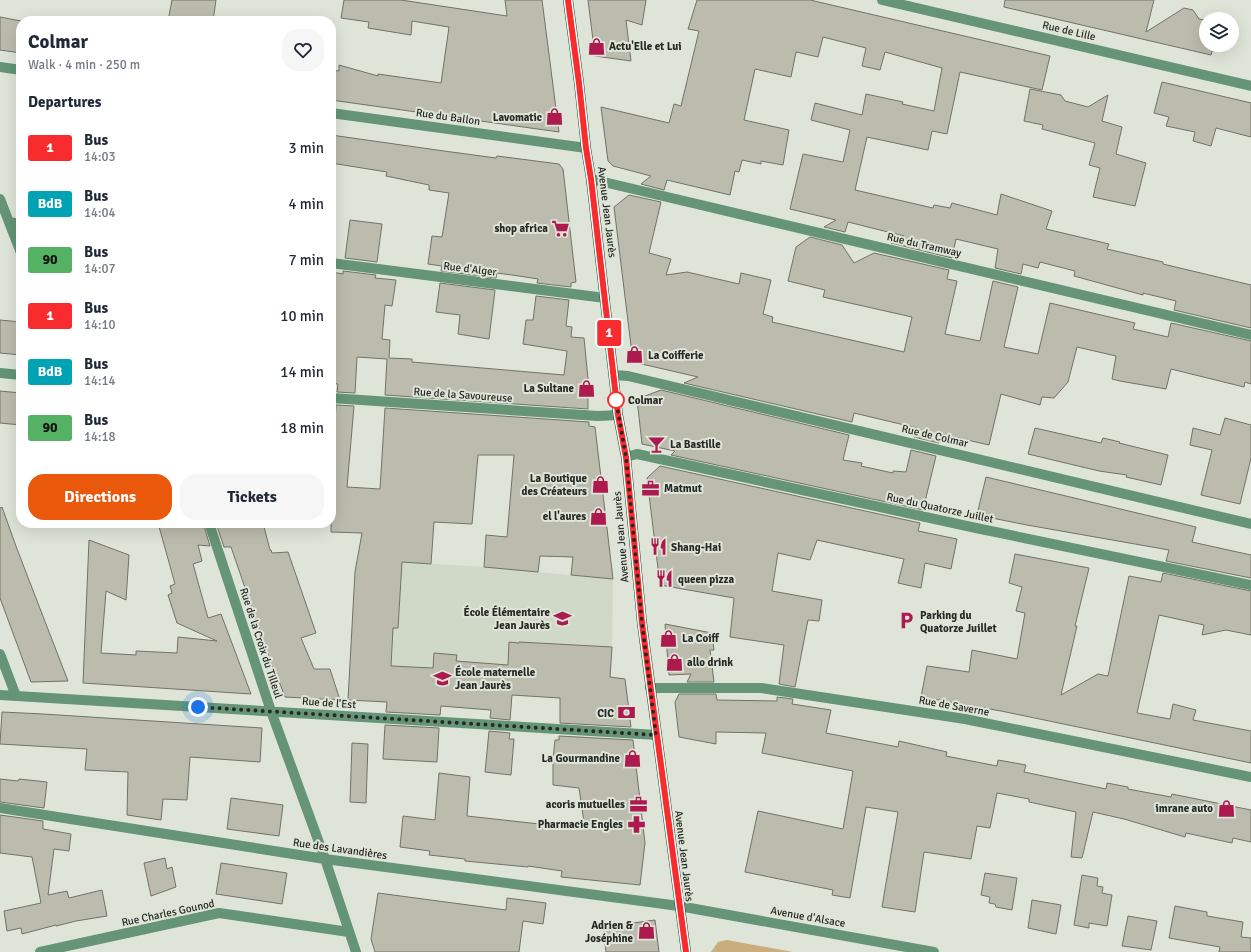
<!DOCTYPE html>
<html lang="en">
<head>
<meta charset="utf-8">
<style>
  body { margin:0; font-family:Signika,sans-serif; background:#f6f6f7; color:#1f2937; height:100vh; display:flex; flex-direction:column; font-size:15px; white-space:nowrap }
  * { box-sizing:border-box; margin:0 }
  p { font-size:13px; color:#747a83 }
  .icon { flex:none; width:22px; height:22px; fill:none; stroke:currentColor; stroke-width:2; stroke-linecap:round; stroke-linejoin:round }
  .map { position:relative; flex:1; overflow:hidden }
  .sheet { position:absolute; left:16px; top:16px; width:320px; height:512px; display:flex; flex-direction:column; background:#fff; border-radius:16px; box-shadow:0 4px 16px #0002 }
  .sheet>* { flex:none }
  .badge { padding:0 8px; border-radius:3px; font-size:14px; line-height:26px }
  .fabs { position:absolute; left:1199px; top:12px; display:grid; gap:8px }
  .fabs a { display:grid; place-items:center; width:40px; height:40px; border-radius:50%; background:#fff; box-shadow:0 4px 16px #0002; font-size:20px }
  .you { position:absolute; width:20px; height:20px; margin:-10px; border:3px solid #fff; border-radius:50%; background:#1a73e8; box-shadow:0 0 0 6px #1a73e833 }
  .map>.badge { position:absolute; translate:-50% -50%; box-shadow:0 0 0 2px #fff }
  h2 { padding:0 12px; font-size:15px; line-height:36px }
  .round { display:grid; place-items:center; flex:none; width:42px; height:42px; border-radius:16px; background:#f6f6f7 }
  .headline { display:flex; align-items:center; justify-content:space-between; height:68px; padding:0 12px }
  h1 { font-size:19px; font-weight:700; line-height:30px }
  .cta { display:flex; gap:8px; margin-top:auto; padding:8px 12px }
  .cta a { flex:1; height:46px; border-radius:16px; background:#ea580c; color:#fff; font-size:16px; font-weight:700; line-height:46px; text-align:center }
  .cta a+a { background:#f6f6f7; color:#1f2937 }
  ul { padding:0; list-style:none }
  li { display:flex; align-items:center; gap:12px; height:56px; padding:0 12px }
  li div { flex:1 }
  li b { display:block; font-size:15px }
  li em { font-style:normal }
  li .badge { min-width:44px; font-weight:700; text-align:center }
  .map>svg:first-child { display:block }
  .built { fill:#d0d9c7 }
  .green { fill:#c9ad7d }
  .building { fill:#bbbbae; stroke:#727266 }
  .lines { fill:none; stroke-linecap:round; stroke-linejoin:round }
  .minor { stroke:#659476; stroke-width:10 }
  .major { stroke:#134a2d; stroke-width:10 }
  .line-casing { stroke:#fff; stroke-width:9 }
  .line { stroke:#f82b2f; stroke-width:6 }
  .walk { stroke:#272925; stroke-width:4; stroke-dasharray:0 7.2 }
  .stop-dot { fill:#fff; stroke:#f82b2f; stroke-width:2 }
  .labels { text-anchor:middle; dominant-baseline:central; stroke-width:4; stroke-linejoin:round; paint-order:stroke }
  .street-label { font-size:11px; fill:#272925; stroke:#dee5d8 }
  .poi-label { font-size:11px; font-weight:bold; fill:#272925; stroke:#dee5d8; text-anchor:end }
  .stop-label { font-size:11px; font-weight:bold; fill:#272925; stroke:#dee5d8; text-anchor:start }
</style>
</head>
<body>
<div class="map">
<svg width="1251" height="952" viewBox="0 0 1251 952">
  <rect width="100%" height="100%" fill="#dee5d8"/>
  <path class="built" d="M357,559L484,567L613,579L612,647L610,677L512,695L511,712L390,702L348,700L355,572Z"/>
  <path class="green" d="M727,940L793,952H711L718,942Z"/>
  <path class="building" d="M172,0H216L213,21H168Z
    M344,0H401L507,16L505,0H542L559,132L331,100V70L339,71V65L378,76V74L441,83L449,27L412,21L411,35L368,28L369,22L341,18Z
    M588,0H646L642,25L626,20L631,61L595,56Z
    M697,0H810L1050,56L1042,90L960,72L947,134L932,131L928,150L867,137L855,190L933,208L934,205L950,208L952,203L997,215L1001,194L1052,211L1046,229L1109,244L1107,249L1163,262V264L1251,285V328L1174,310L1176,301L1143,293V295L1074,276L1075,271L1040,262L1038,268L1023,264L1021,274L995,268L998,249L956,239L952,258L891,243L904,236L848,222L845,232L824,227L836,220L790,209L803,154L843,162L850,130L811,120L815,103L862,115L866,94L903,102L902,104L934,111L942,68L885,52L880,70L862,66L866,48L823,37L818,57L796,52L791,77L755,69L744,120L789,130L783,165L761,161V164L742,160L739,172L735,171L730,195L667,180L664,190L641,184L651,176L613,166L608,161L601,107L669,123L674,104L681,106L699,31L688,29Z
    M1005,0H1154L1146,32L1184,8L1193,10L1199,19L1206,20V45H1214L1211,55L1004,7Z
    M0,17L21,21V53L0,50Z
    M1162,82L1251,103V137L1216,128L1211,146L1193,141L1195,132L1166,126L1169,117L1154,113Z
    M1030,89L1061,95L1065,101L1088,107L1108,95L1102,121L1122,127L1116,154L1146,163L1135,206L1093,197L1100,168L1089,165L1095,143L1042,129L1043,125L1024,121Z
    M331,135L444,151L496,158L497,156L559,164L563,169L576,282L571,283V287L537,283L538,279L519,276L497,273L496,278L441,271L442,266L428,264L432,236L442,237L449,193L429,190V185L386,176L387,172L331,163Z
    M629,195L661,202L649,253L671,259L666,275L687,272L739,284L741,273L771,280L763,314L773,317L772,322L904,352L912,317L823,297L825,290L788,281L796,247L810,237L842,245L854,263L874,253L949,270L947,279L957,281L945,334L980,341L993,281L1018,287L1004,347L1038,354L1050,303L1135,323L1133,329L1168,337L1171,323L1251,341V384L1245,382L1244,387L1171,369L1166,389L1120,381L1112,379L1116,356L1077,347L1068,382L1054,398L1042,397L1040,405L1001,394L989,445L941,434L939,443L914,437L917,428L854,413L852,422L684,383L698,377L633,362L614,207Z
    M350,220L382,224L377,262L345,258Z
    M343,271L376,275L375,278L396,280L392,306L385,305L382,339L390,340L389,358L412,359V362L564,375L567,351L523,344L526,320H533L536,296L569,300L566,326L572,327L571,337L584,338L588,379V409L385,395L387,359L357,357L355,393L337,392L338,384L331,383V272L343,274Z
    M440,283L495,290L489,339L458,334L460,315L436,312Z
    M0,320L21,322V355L0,353Z
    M661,390L849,435L843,460L862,463L861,466L893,473V471L906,472L911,450L936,456L923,510L671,455L675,451L642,444L637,399Z
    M0,391L21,393V425L0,423Z
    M336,405L354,406L347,487L380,489L385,408L589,422V426L595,427L613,579L571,575L573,557L540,556L538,572L484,567L486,535L507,537L514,455H478L472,524L434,522L431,564L402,562L398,628H393L391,666L433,668L434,653L457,655L456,661L508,665L509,642L519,643V642L612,647L610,677L625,679L631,727L560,723V698L512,695L510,720L490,718L491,710L441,706L440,715L386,712L387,702L348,700L355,572L362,533L331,532V452L333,453Z
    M1225,418L1251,425V458L1240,504L1201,495L1212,450L1190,445L1193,428L1220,435Z
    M1035,428L1101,443L1103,438L1120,442L1119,443L1168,455L1161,485L1126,477L1127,475L1099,471L1028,454Z
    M660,466L920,523L918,531L957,539L951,569L925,563L921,588L898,583L904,559L817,540L810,560L778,553L772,591L822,600L819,621L808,620L795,687L779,684L784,645L730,637L734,598L660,585L647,478Z
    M986,477L1196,527L1192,542L1251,555V578L1166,561L1169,550L1027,525L977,515Z
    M2,507L17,549L68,681L31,682L0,598V508Z
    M158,523H203L210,546L198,545L202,561L193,564L208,618L221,614L251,694L83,683L89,540L129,555L126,600L106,591L101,653L136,655V651L177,653L178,637L217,641L177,623L168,595L172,593L170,586L175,584Z
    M216,523H263L270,550H271L272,553L288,552L316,633L301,638L314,669H330L340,700L285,697L275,671L274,672L231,547H224Z
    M1015,554L1089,568L1075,626H1077L1061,695L1098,674L1108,676L1129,576L1161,582L1163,573L1251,591V635L1226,630L1202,635L1204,625L1159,615L1137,713L1170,719L1173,704L1196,710L1193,720L1251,731V763L1001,711L921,697L927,666L969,672L972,650L1017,659L1025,613L1016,611L1022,587L1009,583Z
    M665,624L712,633L714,650H710L714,682H687L691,674L669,675Z
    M679,694H716L717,700L777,701V697L793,699L792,704L831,710L826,733L898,747L899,741L947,752L946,756L997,766L998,760L1026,765L1024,772L1106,789L1107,783L1128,787V789L1171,797L1172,794L1251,810V842L1233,838L1232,843L1186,833L1185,837L1124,819L1093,812L1082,858L1071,857L1076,812L1029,802V799L997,793L990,828L977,826L971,859L924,852L915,912L882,907L898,812L866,807L850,898L832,895L833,890L745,872L758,811L843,829L853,771L762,753L766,733L716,732V744L679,737L675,702Z
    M2,712L43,714L262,728L260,762L190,757L187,800L163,799L161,820L127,815L128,772L85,770L87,749L0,744Z
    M385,725L439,728L437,762L383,759Z
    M489,731L510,733L509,739H514L511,775L485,772Z
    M559,736L633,740L645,843L640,885L561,877L562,871L528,866V867L465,861V859L429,855L430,851L400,847L403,816L435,820L439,773L470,777L467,816L585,829L579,788L553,785V759L555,740H559Z
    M352,743L368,744L366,803L350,802Z
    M0,779L18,781L19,779L47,782L44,808L0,802Z
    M231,798L283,805L279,836L227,829Z
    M0,815L43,821V829L71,834L69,851L54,849L48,895L67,891L69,898L102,890L107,916L76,921L56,926V925L22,934L21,928L7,931L4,911L41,903L32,857L0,853Z
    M165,858L167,869L172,867L176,887L151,896L144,863Z
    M221,863L287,873L282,904L216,894Z
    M985,873L1017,878L1012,910L996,907L995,904L989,903L990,897L981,895Z
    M1082,875L1098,878L1097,886L1103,887L1102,893L1112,895L1107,926L1089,923V928L1074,925Z
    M378,893L506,910L507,898L546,903L543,924L523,921L519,952H375L371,939Z
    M1032,900L1061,905L1056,934L1028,928Z
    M1175,906L1207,912V916L1243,922L1241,937L1251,938V952H1219L1220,947L1169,938Z
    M1128,916L1157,921L1151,950L1122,946Z
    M655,920L659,952H606L603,927Z"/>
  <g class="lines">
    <path class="minor" d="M882,0L1251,86
      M0,67L21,70
      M331,113L586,148
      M591,179L1251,335
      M0,199L21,253
      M9,222L21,224
      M331,263L605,298
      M0,373L21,375
      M614,375L628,376L1251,524
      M331,398L598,416L618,415
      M626,457L637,454L976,528L1251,585
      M209,523L271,711L325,859L356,952
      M0,654L16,696
      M650,688H761L965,719L1251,777
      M0,695L657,735
      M0,808L325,859L679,906L934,952
      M40,952L219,913L349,932"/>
    <path class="major" d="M568,0L579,83L586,148L591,179L618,415L626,457L642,623L686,952"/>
  </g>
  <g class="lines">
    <defs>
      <path id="line" d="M568,0L579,83L586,148L591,179L618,415L626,457L642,623L686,952"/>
    </defs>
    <use href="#line" class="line-casing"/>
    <use href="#line" class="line"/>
    <path class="walk" d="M198,707L656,735L642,623L626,457L616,400"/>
  </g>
  <defs>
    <symbol id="shop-bare" viewBox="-9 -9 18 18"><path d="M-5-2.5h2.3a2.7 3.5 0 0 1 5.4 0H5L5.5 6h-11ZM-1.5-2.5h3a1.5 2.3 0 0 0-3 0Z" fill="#ac1a4e" stroke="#dee5d8" stroke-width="2.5" paint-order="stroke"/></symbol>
    <symbol id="supermarket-bare" viewBox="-9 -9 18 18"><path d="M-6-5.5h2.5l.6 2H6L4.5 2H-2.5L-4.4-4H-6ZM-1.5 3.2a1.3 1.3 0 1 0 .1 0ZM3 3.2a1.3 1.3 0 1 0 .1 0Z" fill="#ac1a4e" stroke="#dee5d8" stroke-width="2.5" paint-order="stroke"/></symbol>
    <symbol id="bar-bare" viewBox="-9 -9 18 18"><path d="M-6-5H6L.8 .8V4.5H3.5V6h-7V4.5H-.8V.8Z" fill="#ac1a4e" stroke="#dee5d8" stroke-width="2.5" paint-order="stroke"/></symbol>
    <symbol id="office-bare" viewBox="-9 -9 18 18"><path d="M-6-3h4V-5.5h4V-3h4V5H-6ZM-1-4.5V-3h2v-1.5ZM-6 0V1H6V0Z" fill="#ac1a4e" stroke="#dee5d8" stroke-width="2.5" paint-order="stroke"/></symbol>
    <symbol id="restaurant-bare" viewBox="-9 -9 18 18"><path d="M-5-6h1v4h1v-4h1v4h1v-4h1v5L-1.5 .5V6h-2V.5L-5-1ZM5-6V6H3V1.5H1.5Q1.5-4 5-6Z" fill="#ac1a4e" stroke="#dee5d8" stroke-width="2.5" paint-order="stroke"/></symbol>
    <symbol id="school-bare" viewBox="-9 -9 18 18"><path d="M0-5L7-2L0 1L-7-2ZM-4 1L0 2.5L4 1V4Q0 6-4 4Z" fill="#ac1a4e" stroke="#dee5d8" stroke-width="2.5" paint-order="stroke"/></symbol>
    <symbol id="parking-bare" viewBox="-9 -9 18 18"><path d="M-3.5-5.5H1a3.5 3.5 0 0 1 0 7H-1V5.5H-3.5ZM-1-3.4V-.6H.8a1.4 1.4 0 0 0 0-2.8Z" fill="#ac1a4e" stroke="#dee5d8" stroke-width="2.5" paint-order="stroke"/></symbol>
    <symbol id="bank-bare" viewBox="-9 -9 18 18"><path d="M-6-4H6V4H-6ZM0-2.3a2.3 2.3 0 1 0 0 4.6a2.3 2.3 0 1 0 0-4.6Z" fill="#ac1a4e" stroke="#dee5d8" stroke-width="2.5" paint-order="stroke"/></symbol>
    <symbol id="pharmacy-bare" viewBox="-9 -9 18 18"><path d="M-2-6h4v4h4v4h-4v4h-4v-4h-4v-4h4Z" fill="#ac1a4e" stroke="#dee5d8" stroke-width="2.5" paint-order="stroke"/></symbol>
  </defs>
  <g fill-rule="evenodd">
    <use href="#shop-bare" x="584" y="34" width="25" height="25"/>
    <use href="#shop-bare" x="542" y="104" width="25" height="25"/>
    <use href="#supermarket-bare" x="548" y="216" width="25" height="25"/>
    <use href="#shop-bare" x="622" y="342" width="25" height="25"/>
    <use href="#shop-bare" x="574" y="376" width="25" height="25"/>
    <use href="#bar-bare" x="644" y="432" width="25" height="25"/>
    <use href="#shop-bare" x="588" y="472" width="25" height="25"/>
    <use href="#office-bare" x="638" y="476" width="25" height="25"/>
    <use href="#shop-bare" x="586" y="504" width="25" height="25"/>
    <use href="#restaurant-bare" x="646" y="534" width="25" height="25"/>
    <use href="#restaurant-bare" x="652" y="566" width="25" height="25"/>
    <use href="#school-bare" x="550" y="606" width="25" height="25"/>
    <use href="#parking-bare" x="894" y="608" width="25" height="25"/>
    <use href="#shop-bare" x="656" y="626" width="25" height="25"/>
    <use href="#shop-bare" x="662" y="650" width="25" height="25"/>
    <use href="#school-bare" x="430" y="666" width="25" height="25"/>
    <use href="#bank-bare" x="614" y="700" width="25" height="25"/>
    <use href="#shop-bare" x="620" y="746" width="25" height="25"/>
    <use href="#office-bare" x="626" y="792" width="25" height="25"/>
    <use href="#shop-bare" x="1214" y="796" width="25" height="25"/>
    <use href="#pharmacy-bare" x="624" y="812" width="25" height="25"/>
    <use href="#shop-bare" x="634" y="918" width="25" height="25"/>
  </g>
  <circle class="stop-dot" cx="616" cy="400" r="8"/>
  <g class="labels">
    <g class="street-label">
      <text transform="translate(1069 31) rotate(13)">Rue de Lille</text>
      <text transform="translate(448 117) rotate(8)">Rue du Ballon</text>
      <text transform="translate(607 212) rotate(83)">Avenue Jean Jaurès</text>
      <text transform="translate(924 245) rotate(13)">Rue du Tramway</text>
      <text transform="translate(470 269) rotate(7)">Rue d'Alger</text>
      <text transform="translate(463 395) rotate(4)">Rue de la Savoureuse</text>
      <text transform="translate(935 436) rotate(13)">Rue de Colmar</text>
      <text transform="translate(940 508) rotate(12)">Rue du Quatorze Juillet</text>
      <text transform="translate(621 537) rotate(-95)">Avenue Jean Jaurès</text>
      <text transform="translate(261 643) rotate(72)">Rue de la Croix du Tilleul</text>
      <text transform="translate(329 703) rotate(4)">Rue de l'Est</text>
      <text transform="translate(954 706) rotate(10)">Rue de Saverne</text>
      <text transform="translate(340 849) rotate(8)">Rue des Lavandières</text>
      <text transform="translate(684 856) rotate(83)">Avenue Jean Jaurès</text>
      <text transform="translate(168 913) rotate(-12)">Rue Charles Gounod</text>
      <text transform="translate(808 917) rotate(10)">Avenue d'Alsace</text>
    </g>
    <g class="poi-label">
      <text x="609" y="46" text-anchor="start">Actu'Elle et Lui</text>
      <text x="542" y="117">Lavomatic</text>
      <text x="548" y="228">shop africa</text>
      <text x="648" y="355" text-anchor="start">La Coifferie</text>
      <text x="574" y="388">La Sultane</text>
      <text x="670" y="444" text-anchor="start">La Bastille</text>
      <text x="587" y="478">La Boutique<tspan x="587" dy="13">des Créateurs</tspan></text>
      <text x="664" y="488" text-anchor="start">Matmut</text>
      <text x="586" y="516">el l'aures</text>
      <text x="671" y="547" text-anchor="start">Shang-Hai</text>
      <text x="678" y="579" text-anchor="start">queen pizza</text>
      <text x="550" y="612">École Élémentaire<tspan x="550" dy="13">Jean Jaurès</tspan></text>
      <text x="920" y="615" text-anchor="start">Parking du<tspan x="920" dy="13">Quatorze Juillet</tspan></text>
      <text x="682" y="638" text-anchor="start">La Coiff</text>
      <text x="687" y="662" text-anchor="start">allo drink</text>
      <text x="455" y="672" text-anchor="start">École maternelle<tspan x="455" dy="13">Jean Jaurès</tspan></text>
      <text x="614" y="713">CIC</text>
      <text x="620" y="758">La Gourmandine</text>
      <text x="625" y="804">acoris mutuelles</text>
      <text x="1213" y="808">imrane auto</text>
      <text x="623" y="824">Pharmacie Engles</text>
      <text x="633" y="925">Adrien &amp;<tspan x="633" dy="13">Joséphine</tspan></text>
    </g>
    <g class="stop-label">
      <text x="628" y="400">Colmar</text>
    </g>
  </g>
</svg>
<div class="fabs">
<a><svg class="icon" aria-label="layers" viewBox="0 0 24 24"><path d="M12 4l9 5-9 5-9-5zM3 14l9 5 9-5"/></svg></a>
</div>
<div class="you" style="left:198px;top:707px"></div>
<b class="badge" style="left:609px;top:333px;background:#f82b2f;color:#fff">1</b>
<section class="sheet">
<div class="headline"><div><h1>Colmar</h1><p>Walk · 4 min · 250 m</p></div><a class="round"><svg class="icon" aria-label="heart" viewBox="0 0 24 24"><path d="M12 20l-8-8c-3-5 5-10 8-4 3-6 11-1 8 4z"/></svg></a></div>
<h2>Departures</h2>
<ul>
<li><span class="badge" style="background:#f82b2f;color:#fff">1</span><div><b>Bus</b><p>14:03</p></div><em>3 min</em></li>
<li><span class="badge" style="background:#00a3b4;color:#fff">BdB</span><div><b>Bus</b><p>14:04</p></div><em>4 min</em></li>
<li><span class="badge" style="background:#55b264;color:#111">90</span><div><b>Bus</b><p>14:07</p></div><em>7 min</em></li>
<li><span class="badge" style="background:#f82b2f;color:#fff">1</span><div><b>Bus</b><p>14:10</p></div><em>10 min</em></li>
<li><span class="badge" style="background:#00a3b4;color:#fff">BdB</span><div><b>Bus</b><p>14:14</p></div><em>14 min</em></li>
<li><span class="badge" style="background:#55b264;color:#111">90</span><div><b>Bus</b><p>14:18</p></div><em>18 min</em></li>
</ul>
<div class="cta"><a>Directions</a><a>Tickets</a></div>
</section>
</div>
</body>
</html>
